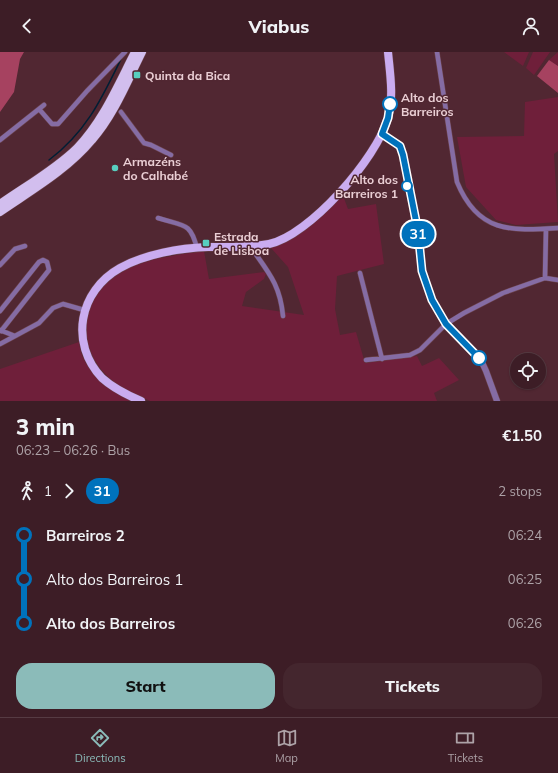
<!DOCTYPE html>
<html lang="en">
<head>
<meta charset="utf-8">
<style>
  body { margin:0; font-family:Mulish,sans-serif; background:#44262e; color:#f1f3f6; height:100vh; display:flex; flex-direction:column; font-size:15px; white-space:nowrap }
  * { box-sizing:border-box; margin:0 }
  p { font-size:13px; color:#ada2a7 }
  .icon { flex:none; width:22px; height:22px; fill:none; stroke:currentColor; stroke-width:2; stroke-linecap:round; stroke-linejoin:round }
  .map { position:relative; height:349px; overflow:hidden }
  .side { display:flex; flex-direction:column; background:#3d1d26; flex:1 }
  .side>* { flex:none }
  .badge { padding:0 8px; border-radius:13px; font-size:14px; line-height:26px }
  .buttons { position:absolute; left:510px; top:301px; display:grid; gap:8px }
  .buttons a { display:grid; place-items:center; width:36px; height:36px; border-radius:50%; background:#3d1d26; box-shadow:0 1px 3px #0004,0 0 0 1px #563b43; font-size:20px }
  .map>.badge { position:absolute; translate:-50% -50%; box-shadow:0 0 0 2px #fff }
  .legs { display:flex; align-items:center; gap:6px; height:44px; padding:0 16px; font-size:13px }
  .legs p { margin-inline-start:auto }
  .head { display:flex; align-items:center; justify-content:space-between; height:68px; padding:0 16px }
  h1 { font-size:22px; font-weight:800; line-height:30px }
  .action { display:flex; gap:8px; margin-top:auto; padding:8px 16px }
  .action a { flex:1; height:46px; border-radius:16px; background:#8bbbb9; color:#111; font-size:16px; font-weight:800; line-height:46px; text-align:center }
  .action a+a { background:#44262e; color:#f1f3f6 }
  ul { padding:0 16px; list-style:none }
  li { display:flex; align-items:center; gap:14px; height:44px; font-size:15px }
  li i { display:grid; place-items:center; width:6px; height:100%; margin:0 5px; background:currentColor }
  li i::after { content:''; width:10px; height:10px; margin:-5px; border:3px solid; border-radius:50%; background:#3d1d26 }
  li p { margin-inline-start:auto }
  li:first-child i { background:linear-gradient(#0000 50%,currentColor 0) }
  li:last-child i { background:linear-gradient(currentColor 50%,#0000 0) }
  header { display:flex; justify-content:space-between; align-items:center; height:52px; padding:0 16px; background:#3d1d26; font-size:18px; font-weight:800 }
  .menu { display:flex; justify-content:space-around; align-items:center; height:56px; border-top:1px solid #563b43; background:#3d1d26; font-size:11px; color:#ada2a7 }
  .menu a { display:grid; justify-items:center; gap:2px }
  .menu .active { color:#8bbbb9 }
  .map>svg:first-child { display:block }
  .green { fill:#6f1f3a }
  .forest { fill:#a64260 }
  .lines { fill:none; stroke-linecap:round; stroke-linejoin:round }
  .stream { stroke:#011e34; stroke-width:1.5 }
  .minor-casing { stroke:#6d454f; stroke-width:5.5 }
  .tertiary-casing { stroke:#6d454f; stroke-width:7 }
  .primary-casing { stroke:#6d454f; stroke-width:9 }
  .trunk-casing { stroke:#6d454f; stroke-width:9 }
  .minor { stroke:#856ca4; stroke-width:4.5 }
  .tertiary { stroke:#856ca4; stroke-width:6 }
  .primary { stroke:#caacf0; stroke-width:8 }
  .trunk { stroke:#d2beee; stroke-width:8 }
  .line-1-casing { stroke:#fff; stroke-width:9 }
  .line-1 { stroke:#0072bc; stroke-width:6 }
  .poi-dot { fill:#58cebf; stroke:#512732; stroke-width:1.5 }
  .stop-1-dot { fill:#fff; stroke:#0072bc; stroke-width:2 }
  .labels { text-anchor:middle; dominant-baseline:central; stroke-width:3; stroke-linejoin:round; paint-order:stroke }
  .poi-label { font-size:12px; font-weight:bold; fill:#eaced4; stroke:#512732; text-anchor:start }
  .stop-label { font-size:12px; font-weight:bold; fill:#eaced4; stroke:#512732; text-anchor:start }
</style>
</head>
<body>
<header><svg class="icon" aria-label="back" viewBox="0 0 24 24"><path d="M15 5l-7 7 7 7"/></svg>Viabus<svg class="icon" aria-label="person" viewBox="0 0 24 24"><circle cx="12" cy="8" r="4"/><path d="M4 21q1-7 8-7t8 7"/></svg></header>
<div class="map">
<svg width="558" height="349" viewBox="0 0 558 349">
  <rect width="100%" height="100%" fill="#512732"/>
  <path class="green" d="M504,0H529L523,14Z
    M533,0H550L534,23L526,16Z
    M558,0V14L549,8Z
    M558,45V99L554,102L558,170L516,173L496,168L466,135L457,85L524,84L525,50Z
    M342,141L348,157L376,152L384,212L337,224L335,257L340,283L356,280L365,311L417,304L422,314L439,306L459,328L434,341L437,349H150C135,342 118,335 106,323C74,290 83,242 122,220C146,206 177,203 204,199L209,227L264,220L266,222L264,227L246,240L242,254L304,263L288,215L271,196C302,184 319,164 342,141Z
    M79,290C82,318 107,338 131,349H0V317Z"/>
  <path class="forest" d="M0,0H24L20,7L14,40L0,60Z
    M549,8L558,14V41L537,24Z"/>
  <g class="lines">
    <path class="stream" d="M49,108C86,80 101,48 121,7"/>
    <defs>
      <path id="minor" d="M437,0L457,130C478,181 510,179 558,176
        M39,57L52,72H58L87,39L125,0
        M121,60L144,91L151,93L171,103
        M0,88L44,53
        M158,166C182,174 191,169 197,197
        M250,194C268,220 280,232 283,264
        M0,213L15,197L25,194
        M360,221L382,307
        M545,226L546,177
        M0,259L39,210L43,208L47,210L49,218L1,279
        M0,278L15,284L39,271L53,256L63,252L84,258
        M0,292L15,284
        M366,308L410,303L420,298L446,272L464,261L503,241L545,226L558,228"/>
      <path id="tertiary" d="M382,82L400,94L403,103L417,179L422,219L432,248L446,272L480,306L486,319L497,349"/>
      <path id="primary" d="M141,349C127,343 113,336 102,326C69,291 79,239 120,216C145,202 180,196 208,195C228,195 249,196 269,192C309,184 377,106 388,66C394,45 390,21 388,0"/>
      <path id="trunk" d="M0,152C24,135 56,117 77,96C103,69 118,33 135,0
        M0,160C32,138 67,118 92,88C114,63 127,30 142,0"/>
    </defs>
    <use href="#minor" class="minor-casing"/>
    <use href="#tertiary" class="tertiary-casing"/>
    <use href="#primary" class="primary-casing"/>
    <use href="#trunk" class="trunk-casing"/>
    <use href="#minor" class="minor"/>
    <use href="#tertiary" class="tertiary"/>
    <use href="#primary" class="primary"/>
    <use href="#trunk" class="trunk"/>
  </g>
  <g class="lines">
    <defs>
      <path id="line-1" d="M390,52L388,66L382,82L400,94L403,103L418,179L422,219L432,248L446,272L479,306"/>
    </defs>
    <use href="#line-1" class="line-1-casing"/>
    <use href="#line-1" class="line-1"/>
  </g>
  <g class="poi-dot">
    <rect x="133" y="19" width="8" height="8" rx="2"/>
    <circle cx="115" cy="116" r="4"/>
    <rect x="202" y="187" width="8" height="8" rx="2"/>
  </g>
  <g class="stop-1-dot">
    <circle cx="390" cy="52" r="7"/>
    <circle cx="407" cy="134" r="5"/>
    <circle cx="479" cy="306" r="7"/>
  </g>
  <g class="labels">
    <g class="poi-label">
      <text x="145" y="23">Quinta da Bica</text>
      <text x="123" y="109">Armazéns<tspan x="123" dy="14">do Calhabé</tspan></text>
      <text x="214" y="184">Estrada<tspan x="214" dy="14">de Lisboa</tspan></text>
    </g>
    <g class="stop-label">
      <text x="401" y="45">Alto dos<tspan x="401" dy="14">Barreiros</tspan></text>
      <text x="398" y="127" text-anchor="end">Alto dos<tspan x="398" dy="14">Barreiros 1</tspan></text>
    </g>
  </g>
</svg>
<div class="buttons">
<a><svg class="icon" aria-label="locate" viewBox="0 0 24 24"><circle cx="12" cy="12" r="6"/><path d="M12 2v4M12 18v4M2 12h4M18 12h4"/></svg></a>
</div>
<b class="badge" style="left:418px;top:182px;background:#0072bc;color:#fff">31</b>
</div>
<section class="side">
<div class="head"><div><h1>3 min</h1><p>06:23 – 06:26 · Bus</p></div><b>€1.50</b></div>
<div class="legs"><svg class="icon" aria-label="walk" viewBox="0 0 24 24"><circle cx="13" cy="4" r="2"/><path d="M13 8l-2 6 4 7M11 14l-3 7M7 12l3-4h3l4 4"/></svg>1<svg class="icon" aria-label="forward" viewBox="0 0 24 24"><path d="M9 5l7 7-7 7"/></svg><b class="badge" style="background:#0072bc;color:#fff">31</b><p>2 stops</p></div>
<ul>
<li><i style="color:#0072bc"></i><b>Barreiros 2</b><p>06:24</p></li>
<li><i style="color:#0072bc"></i><span>Alto dos Barreiros 1</span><p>06:25</p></li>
<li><i style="color:#0072bc"></i><b>Alto dos Barreiros</b><p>06:26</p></li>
</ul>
<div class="action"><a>Start</a><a>Tickets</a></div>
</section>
<nav class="menu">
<a class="active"><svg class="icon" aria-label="directions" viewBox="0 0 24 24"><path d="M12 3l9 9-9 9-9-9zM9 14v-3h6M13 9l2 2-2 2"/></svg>Directions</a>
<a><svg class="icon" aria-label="map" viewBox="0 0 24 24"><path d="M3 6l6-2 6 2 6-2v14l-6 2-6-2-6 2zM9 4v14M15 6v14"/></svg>Map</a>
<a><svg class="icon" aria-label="tickets" viewBox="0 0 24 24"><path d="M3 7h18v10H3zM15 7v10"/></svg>Tickets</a>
</nav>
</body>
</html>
